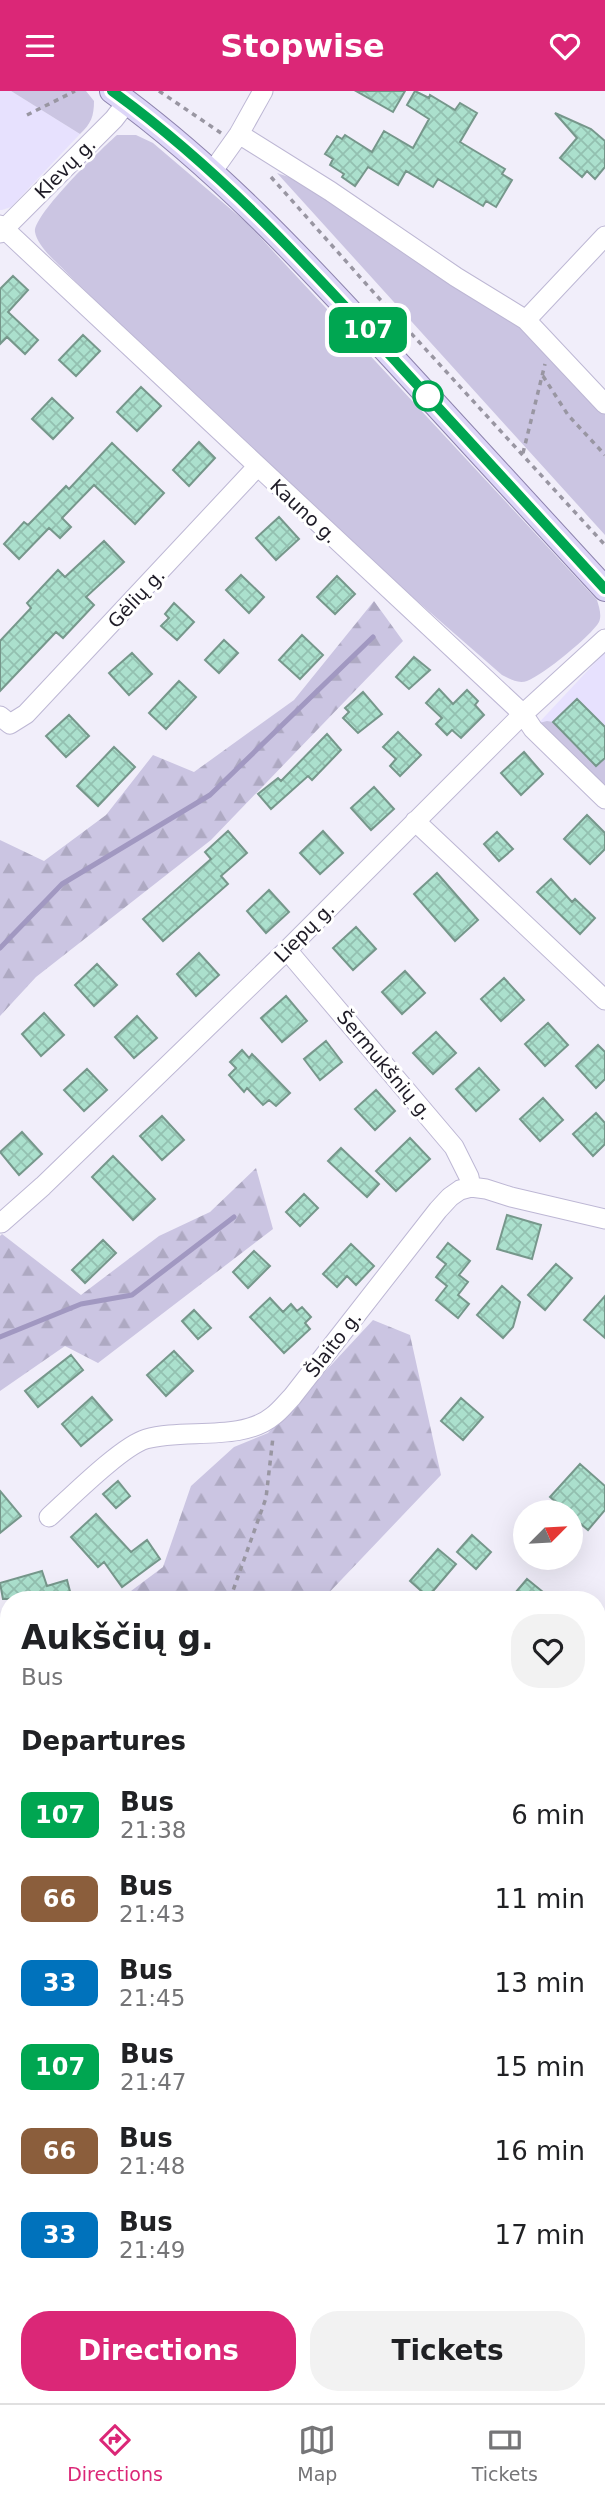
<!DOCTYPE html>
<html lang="en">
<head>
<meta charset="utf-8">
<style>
  body { margin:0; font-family:"DejaVu Sans",sans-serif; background:#f2f2f2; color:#202124; height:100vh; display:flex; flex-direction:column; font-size:26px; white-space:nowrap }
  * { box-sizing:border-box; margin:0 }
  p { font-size:23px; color:#757577 }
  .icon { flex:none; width:38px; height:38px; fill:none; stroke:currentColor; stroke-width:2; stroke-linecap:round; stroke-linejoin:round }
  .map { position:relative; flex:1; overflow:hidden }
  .panel { position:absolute; left:0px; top:1500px; width:606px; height:814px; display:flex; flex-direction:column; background:#fff; border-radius:28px 28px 0 0; box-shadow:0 7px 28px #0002 }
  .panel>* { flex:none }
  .badge { padding:0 14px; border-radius:10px; font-size:24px; line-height:46px }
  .needle { width:46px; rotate:66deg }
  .fabs { position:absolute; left:513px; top:1409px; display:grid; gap:14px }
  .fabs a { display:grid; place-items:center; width:70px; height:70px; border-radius:50%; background:#fff; box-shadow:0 7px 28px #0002; font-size:35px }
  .map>.badge { position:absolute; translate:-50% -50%; box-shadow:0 0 0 4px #fff }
  h2 { padding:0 21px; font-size:26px; line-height:63px }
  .round { display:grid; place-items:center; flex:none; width:74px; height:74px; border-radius:28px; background:#f2f2f2 }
  .summary { display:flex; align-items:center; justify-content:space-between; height:119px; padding:0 21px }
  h1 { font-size:33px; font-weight:700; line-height:52px }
  .button { display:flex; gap:14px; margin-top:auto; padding:14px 21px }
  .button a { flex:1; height:80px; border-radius:28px; background:#db2777; color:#fff; font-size:28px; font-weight:700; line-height:80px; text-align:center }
  .button a+a { background:#f2f2f2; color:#202124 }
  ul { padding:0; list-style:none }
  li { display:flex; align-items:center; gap:21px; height:84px; padding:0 21px }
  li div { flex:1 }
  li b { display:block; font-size:26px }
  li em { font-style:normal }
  li .badge { min-width:77px; font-weight:700; text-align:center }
  header { display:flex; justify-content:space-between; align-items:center; height:91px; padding:0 21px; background:#db2777; color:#fff; font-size:32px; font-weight:700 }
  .menu { display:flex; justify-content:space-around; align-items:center; height:98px; border-top:2px solid #e0e0e0; background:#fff; font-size:19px; color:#757577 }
  .menu a { display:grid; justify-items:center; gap:4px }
  .menu .on { color:#db2777 }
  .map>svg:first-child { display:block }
  .built { fill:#e7e1fe }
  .grass { fill:#cbc5e2 }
  .forest { fill:url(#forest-firs) }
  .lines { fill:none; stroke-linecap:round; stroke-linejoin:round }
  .stream { stroke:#a198c1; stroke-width:5 }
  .building { fill:url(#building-cross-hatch); stroke:#76978b; stroke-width:2 }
  .minor-casing { stroke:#bdb7d4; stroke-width:21 }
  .major-casing { stroke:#8c82ac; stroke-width:26 }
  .path { stroke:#9996a2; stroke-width:3.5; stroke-dasharray:5 5; stroke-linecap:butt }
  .minor { stroke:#fff; stroke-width:19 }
  .major { stroke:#ddd6f8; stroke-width:24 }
  .line-casing { stroke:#fff; stroke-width:16 }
  .line { stroke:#00a651; stroke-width:10 }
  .stop-dot { fill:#fff; stroke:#00a651; stroke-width:3.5 }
  .labels { text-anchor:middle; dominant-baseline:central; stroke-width:6; stroke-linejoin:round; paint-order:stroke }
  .street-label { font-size:19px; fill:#1e1b26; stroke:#fff }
</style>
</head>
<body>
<header><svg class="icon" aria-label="menu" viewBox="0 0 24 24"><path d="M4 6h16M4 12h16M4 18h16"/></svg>Stopwise<svg class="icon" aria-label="heart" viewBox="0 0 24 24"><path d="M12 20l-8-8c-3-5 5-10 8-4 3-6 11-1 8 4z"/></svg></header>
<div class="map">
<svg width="605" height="2312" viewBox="0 0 605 2312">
  <defs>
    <pattern id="forest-firs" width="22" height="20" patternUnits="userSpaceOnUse" patternTransform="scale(1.75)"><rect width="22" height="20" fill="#cbc5e2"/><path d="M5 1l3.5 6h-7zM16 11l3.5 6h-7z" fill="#aea9c2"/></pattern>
    <pattern id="building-cross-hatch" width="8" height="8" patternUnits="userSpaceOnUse" patternTransform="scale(1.75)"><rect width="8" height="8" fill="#abe0cd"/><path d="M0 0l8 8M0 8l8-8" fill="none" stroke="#93c0b0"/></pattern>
  </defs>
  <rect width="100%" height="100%" fill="#f1eefa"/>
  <path class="built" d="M0,0H11L80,43L11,116L2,119H0Z
    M605,561V708L533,638Z"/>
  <path class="grass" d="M11,0H86L94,10C94,25 91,33 80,43Z
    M117,44H136L153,52L247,132L597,509C599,516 602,524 599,531C591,545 543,584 527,590C518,593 510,588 502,584L299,407L68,183C58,172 38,157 35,141C33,124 102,57 117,44Z
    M277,82L330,100L491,208L605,313V444Z
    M547,630L553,631L596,675L605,667V708L539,632Z
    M0,2045L9,2050V2305H130L125,2312H0Z"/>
  <path class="forest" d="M374,510L403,550L211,749L36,886L0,925V749L44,770L106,724L153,664L194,681L294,609Z
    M256,1077L273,1138L98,1272L65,1255L0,1300V1145L2,1143L81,1204L159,1145L210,1121Z
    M373,1229L410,1244L441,1384L323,1508H113L123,1506L163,1476L191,1395L234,1356L268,1342Z
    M9,1532V2050L0,2045V1534Z
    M597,1864L605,1867V1921L597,2019Z
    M597,2030L605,2040V2312H564L555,2305H597Z"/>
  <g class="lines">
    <path class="stream" d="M0,857L62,793L210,704L373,546
      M0,1246L81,1213L132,1204L234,1126
      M0,1822L9,1825
      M597,2162L605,2173"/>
  </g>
  <path class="building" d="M356,0H405L393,21Z
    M415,0L429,7L430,4L455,19L460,12L477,22L460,51L505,78L502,83L512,89L496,116L486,110L483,115L438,88L433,96L406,80L398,94L368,76L355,95L342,86L344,83L330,74L333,68L325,63L337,45L342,48L345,44L372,61L384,40L413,57L429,28L407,14Z
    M555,22L591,38L605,50V76L595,88L587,80L582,86L560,67L577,47Z
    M13,185L28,199L8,221L38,249L25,263L7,246L0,253V198Z
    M83,244L100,260L76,285L59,269Z
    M141,296L161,315L137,340L117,321Z
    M52,307L73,327L53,348L32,328Z
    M199,351L215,367L189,395L173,379Z
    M112,352L164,402L135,433L94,394L62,427L71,436L60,447L49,437L19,468L4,453L24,431L28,434L66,395L69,398Z
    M279,426L299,448L276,469L256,447Z
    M104,450L124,471L86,506L94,514L63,547L56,541L0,600V550L31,517L27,512L58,479L65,486Z
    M241,484L264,506L249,522L226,499Z
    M337,485L355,503L335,523L317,506Z
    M174,512L194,531L177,549L161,535L169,527L165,523Z
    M302,544L323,564L300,588L279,569Z
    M224,549L238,562L219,582L205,569Z
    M132,562L152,583L129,604L109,582Z
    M414,566L430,579L409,598L396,586Z
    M179,590L196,606L166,638L149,622Z
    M439,598L453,613L467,599L478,610L475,614L484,624L461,647L452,639L447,644L436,633L442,627L426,612Z
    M363,601L382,623L358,642L343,627L349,621L345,617Z
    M577,608L605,636V667L596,675L553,631Z
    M69,624L89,645L66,666L46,645Z
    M398,641L421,664L400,685L390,675L396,668L383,656Z
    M327,643L341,659L312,689L308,685L271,718L258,703L278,687L281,690Z
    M114,656L135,676L98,715L77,695Z
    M524,661L543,683L521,704L501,682Z
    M374,696L394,718L371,739L351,717Z
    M587,724L605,742V758L590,773L564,748Z
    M228,740L247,762L221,785L228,793L163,850L143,828L211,768L205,761Z
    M323,740L343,762L320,783L300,762Z
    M497,741L513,758L499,770L484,753Z
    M437,782L478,829L455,850L414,803Z
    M551,788L572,811L575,808L595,827L580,843L537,801Z
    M269,799L289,821L266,842L247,820Z
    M356,836L376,858L353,879L333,857Z
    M199,862L219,884L196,905L177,883Z
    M97,873L117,894L94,915L75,894Z
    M405,880L425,902L402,923L382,901Z
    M504,887L524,909L501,930L481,908Z
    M286,905L307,930L282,951L261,927Z
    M44,922L64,944L41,965L22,943Z
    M137,925L157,947L134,967L115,946Z
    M548,932L568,954L545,975L525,953Z
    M436,941L456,962L433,983L413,962Z
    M326,950L342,971L320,989L304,968Z
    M598,954L605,961V988L596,997L576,975Z
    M242,959L249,967L252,963L290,1002L276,1015L269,1009L263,1014L247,997L244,1001L229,984L236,977L230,971Z
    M479,977L499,999L476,1020L456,998Z
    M87,978L107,999L84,1020L64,999Z
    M376,999L395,1020L375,1039L355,1018Z
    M543,1007L563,1029L540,1050L520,1028Z
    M596,1022L605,1032V1053L593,1065L573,1043Z
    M162,1025L184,1049L162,1069L140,1045Z
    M22,1041L42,1063L19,1084L0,1061Z
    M410,1047L430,1068L396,1100L376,1080Z
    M341,1057L379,1093L367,1106L328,1070Z
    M113,1065L155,1108L133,1129L92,1086Z
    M304,1103L318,1117L300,1135L286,1121Z
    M507,1124L541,1134L532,1168L497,1158Z
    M103,1149L116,1162L85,1192L72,1179Z
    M448,1152L470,1170L459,1184L468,1191L458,1204L469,1213L458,1227L436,1209L447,1195L436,1186L446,1173L437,1166Z
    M351,1153L374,1175L356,1194L347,1185L337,1196L323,1183Z
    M254,1160L270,1175L248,1197L233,1181Z
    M556,1173L572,1187L545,1219L528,1204Z
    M502,1195L520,1211L513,1236L503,1247L477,1224Z
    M605,1205V1247L584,1229Z
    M270,1207L283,1221L291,1213L297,1220L302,1216L311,1226L305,1232L310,1238L284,1262L250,1226Z
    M194,1219L211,1237L198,1248L182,1230Z
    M174,1260L193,1280L166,1305L147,1284Z
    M71,1264L83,1279L38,1316L25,1300Z
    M92,1306L112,1329L81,1355L62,1333Z
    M461,1307L483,1326L463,1349L441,1330Z
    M580,1373L605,1395V1419L588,1439L570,1424V1421H567L550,1406Z
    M118,1390L130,1405L116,1417L103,1403Z
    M0,1400L21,1425L0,1442Z
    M96,1423L131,1461L147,1449L160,1468L122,1496L104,1471L98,1476L71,1446Z
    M472,1444L491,1461L476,1478L457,1461Z
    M438,1458L456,1473L428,1506L410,1490Z
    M42,1480L47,1495L67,1489L72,1508H3L0,1492Z
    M527,1488L543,1501L536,1508H510Z"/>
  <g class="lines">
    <defs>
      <path id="minor" d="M239,43L330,100L456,186L526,229L605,313
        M212,81L239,43L263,0
        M0,134L523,623L533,638L605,708
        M0,142L114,28L127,11
        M526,229L605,145
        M0,625L10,633L26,623L257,376
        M415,730L605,909
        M287,859L454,1056L469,1086L471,1096
        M1,1132L43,1095L287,859L523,623L605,548
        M49,1426C70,1407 122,1355 146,1348C183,1337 242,1351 273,1325C280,1320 286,1312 292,1306L438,1119L450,1106L460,1099L471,1096L486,1098L511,1106L605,1128
        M597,1657L605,1648
        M597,1701L605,1709
        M477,2305L486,2312"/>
      <path id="major" d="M112,0C217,76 305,171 393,267C463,344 534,421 605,498"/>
    </defs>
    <use href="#minor" class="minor-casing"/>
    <use href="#major" class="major-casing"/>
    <path class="path" d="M159,0L221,42
      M27,24L75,0
      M271,86L376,204L605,454
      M543,285L568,324L605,364
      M523,362L545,273
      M230,1508L266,1407L273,1346
      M0,1712L9,1704
      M434,2312L452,2305"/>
    <use href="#minor" class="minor"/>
    <use href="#major" class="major"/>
  </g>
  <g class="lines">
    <defs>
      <path id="line" d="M112,0C220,78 310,177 400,275C468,349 537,423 605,498"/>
    </defs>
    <use href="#line" class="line-casing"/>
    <use href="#line" class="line"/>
  </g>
  <circle class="stop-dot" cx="428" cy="305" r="14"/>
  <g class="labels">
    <g class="street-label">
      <text transform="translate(65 77) rotate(-45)">Klevų g.</text>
      <text transform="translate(304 420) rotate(43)">Kauno g.</text>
      <text transform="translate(136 507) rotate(-47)">Gėlių g.</text>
      <text transform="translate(304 841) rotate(-45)">Liepų g.</text>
      <text transform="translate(385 974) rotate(50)">Šermukšnių g.</text>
      <text transform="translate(333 1253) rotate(-52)">Šlaito g.</text>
    </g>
  </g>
</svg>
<div class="fabs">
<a><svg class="needle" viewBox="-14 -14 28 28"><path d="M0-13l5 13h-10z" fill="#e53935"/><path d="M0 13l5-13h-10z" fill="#757577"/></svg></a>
</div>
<b class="badge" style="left:368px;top:239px;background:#00a651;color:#fff">107</b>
<section class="panel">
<div class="summary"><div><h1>Aukščių g.</h1><p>Bus</p></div><a class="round"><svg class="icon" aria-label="heart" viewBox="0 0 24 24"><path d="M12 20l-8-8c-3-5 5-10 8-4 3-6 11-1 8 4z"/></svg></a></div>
<h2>Departures</h2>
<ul>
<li><span class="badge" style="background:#00a651;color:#fff">107</span><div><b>Bus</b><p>21:38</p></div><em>6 min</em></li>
<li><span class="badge" style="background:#8b5e3c;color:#fff">66</span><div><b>Bus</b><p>21:43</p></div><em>11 min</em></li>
<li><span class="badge" style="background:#0072bc;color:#fff">33</span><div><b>Bus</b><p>21:45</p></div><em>13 min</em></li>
<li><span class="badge" style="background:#00a651;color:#fff">107</span><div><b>Bus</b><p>21:47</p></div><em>15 min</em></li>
<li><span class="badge" style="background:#8b5e3c;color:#fff">66</span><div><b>Bus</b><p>21:48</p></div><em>16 min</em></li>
<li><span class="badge" style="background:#0072bc;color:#fff">33</span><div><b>Bus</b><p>21:49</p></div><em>17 min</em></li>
</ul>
<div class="button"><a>Directions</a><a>Tickets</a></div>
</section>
</div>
<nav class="menu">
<a class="on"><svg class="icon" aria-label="directions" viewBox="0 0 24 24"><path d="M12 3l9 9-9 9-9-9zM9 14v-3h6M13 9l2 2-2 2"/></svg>Directions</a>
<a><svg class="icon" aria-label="map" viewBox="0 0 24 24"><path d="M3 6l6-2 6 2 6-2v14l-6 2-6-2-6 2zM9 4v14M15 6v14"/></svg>Map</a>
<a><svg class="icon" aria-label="tickets" viewBox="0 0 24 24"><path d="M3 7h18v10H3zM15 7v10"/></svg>Tickets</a>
</nav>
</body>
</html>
